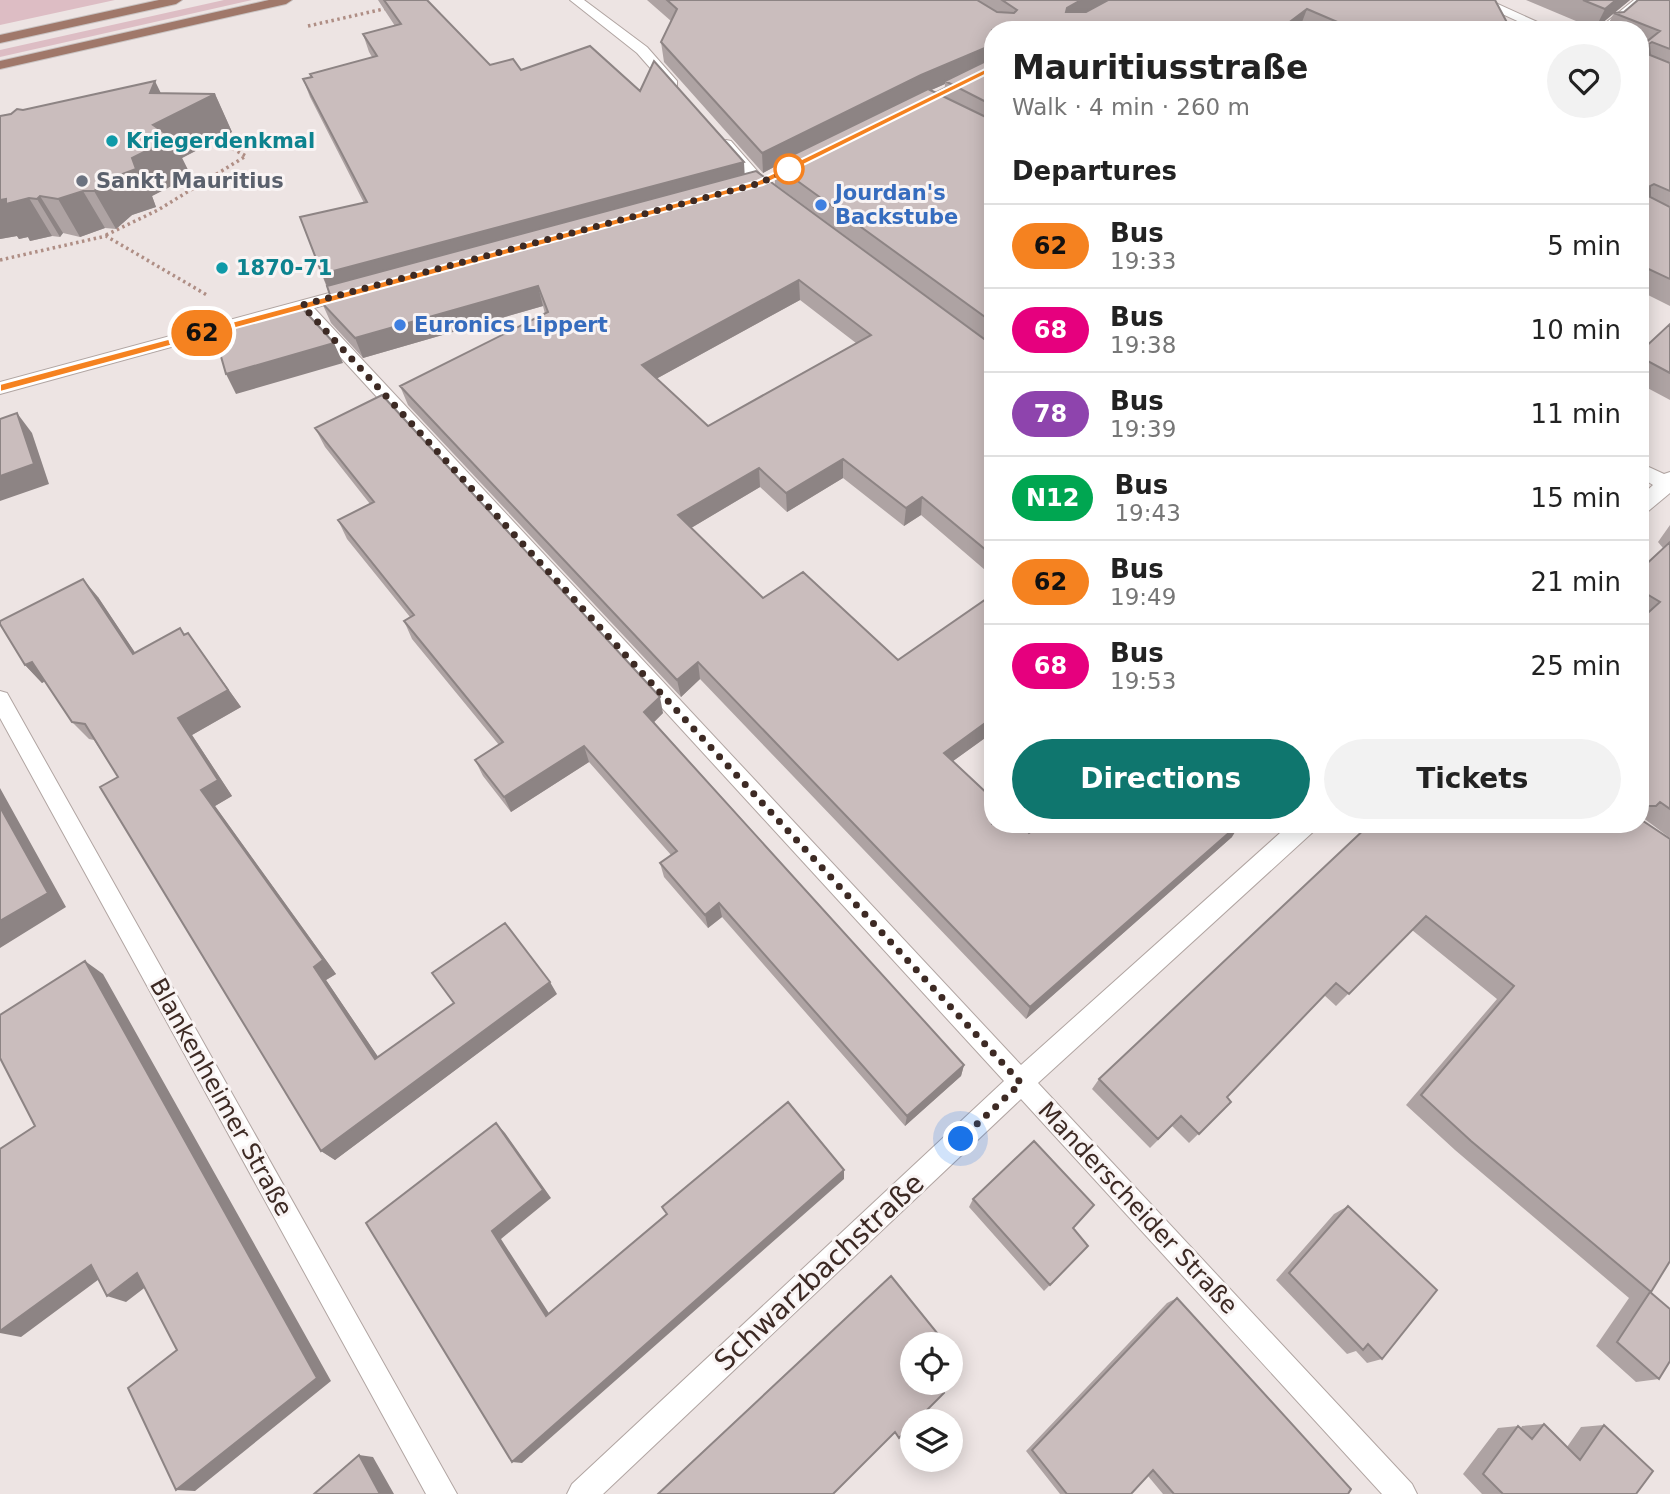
<!DOCTYPE html>
<html lang="en">
<head>
<meta charset="utf-8">
<style>
  body { margin:0; font-family:"DejaVu Sans",sans-serif; background:#f2f2f2; color:#222; height:100vh; display:flex; flex-direction:column; font-size:26px; white-space:nowrap }
  * { box-sizing:border-box; margin:0 }
  p { font-size:23px; color:#767676 }
  .icon { flex:none; width:38px; height:38px; fill:none; stroke:currentColor; stroke-width:2; stroke-linecap:round; stroke-linejoin:round }
  .map { position:relative; flex:1; overflow:hidden }
  .details { position:absolute; left:984px; top:21px; width:665px; height:812px; display:flex; flex-direction:column; background:#fff; border-radius:28px; box-shadow:0 4px 18px #0003 }
  .details>* { flex:none }
  .badge { padding:0 14px; border-radius:23px; font-size:24px; line-height:46px }
  .controls { position:absolute; left:900px; top:1332px; display:grid; gap:14px }
  .controls a { display:grid; place-items:center; width:63px; height:63px; border-radius:50%; background:#fff; box-shadow:0 4px 18px #0003; font-size:35px }
  .you { position:absolute; width:35px; height:35px; margin:-18px; border:5px solid #fff; border-radius:50%; background:#1a73e8; box-shadow:0 0 0 10px #1a73e833 }
  .map>.badge { position:absolute; translate:-50% -50%; box-shadow:0 0 0 4px #fff }
  h2 { padding:0 28px; font-size:26px; line-height:63px }
  .round { display:grid; place-items:center; flex:none; width:74px; height:74px; border-radius:37px; background:#f2f2f2 }
  .head { display:flex; align-items:center; justify-content:space-between; height:119px; padding:0 28px }
  h1 { font-size:33px; font-weight:700; line-height:52px }
  .cta { display:flex; gap:14px; margin-top:auto; padding:14px 28px }
  .cta a { flex:1; height:80px; border-radius:42px; background:#0f766e; color:#fff; font-size:28px; font-weight:700; line-height:80px; text-align:center }
  .cta a+a { background:#f2f2f2; color:#222 }
  ul { padding:0; list-style:none }
  li { display:flex; align-items:center; gap:21px; height:84px; padding:0 28px; border-top:2px solid #e0e0e0 }
  li div { flex:1 }
  li b { display:block; font-size:26px }
  li em { font-style:normal }
  li .badge { min-width:77px; font-weight:700; text-align:center }
  .map>svg:first-child { display:block }
  .green { fill:#ddbdc4 }
  .lines { fill:none; stroke-linecap:round; stroke-linejoin:round }
  .minor-casing { stroke:#b1a5a2; stroke-width:2 }
  .major-casing { stroke:#c9c3c2; stroke-width:2 }
  .path { stroke:#af8e85; stroke-width:3.5; stroke-dasharray:2.5 3.5; stroke-linecap:butt }
  .minor { fill:#fff; fill-rule:evenodd }
  .major { fill:#a0786a; fill-rule:evenodd }
  .wall { fill:#aea3a3; fill-rule:evenodd }
  .shaded-wall { fill:#8d8484 }
  .building { fill:#cabdbd; stroke:#8d8484; stroke-width:2; fill-rule:evenodd }
  .line { fill:#f58220; stroke:#fff; stroke-width:2 }
  .walk { stroke:#3d2a24; stroke-width:7; stroke-dasharray:0 12.6 }
  .culture-dot { fill:#0f9aa8; stroke:#f9f4f4; stroke-width:2.5 }
  .stop-dot { fill:#fff; stroke:#f58220; stroke-width:3.5 }
  .worship-dot { fill:#6b7280; stroke:#f9f4f4; stroke-width:2.5 }
  .shop-dot { fill:#3f7fe0; stroke:#f9f4f4; stroke-width:2.5 }
  .labels { text-anchor:middle; dominant-baseline:central; stroke-width:6; stroke-linejoin:round; paint-order:stroke }
  .far-culture-label { font-size:21px; font-weight:bold; fill:#0d838f; stroke:#f9f4f4; text-anchor:start }
  .far-worship-label { font-size:21px; font-weight:bold; fill:#5b616d; stroke:#f9f4f4; text-anchor:start }
  .far-shop-label { font-size:21px; font-weight:bold; fill:#366cbe; stroke:#f9f4f4; text-anchor:start }
  .street-label { font-size:24px; fill:#3d2a24; stroke:#f9f4f4 }
  .near-street-label { font-size:28px; fill:#3d2a24; stroke:#f9f4f4 }
</style>
</head>
<body>
<div class="map">
<svg width="1670" height="1494" viewBox="0 0 1670 1494">
  <rect width="100%" height="100%" fill="#ede4e3"/>
  <path class="green" d="M0,0H115L0,25Z
    M224,0H252L0,57V50Z"/>
  <g class="lines">
    <defs>
      <path id="minor" d="M570,0H584L647,47L677,81V87H667L637,53Z
        M1472,0H1489L1555,30H1537Z
        M1634,0H1648L1612,30H1597Z
        M992,65V74L918,110L913,111L906,107Z
        M726,140L731,141L765,180L779,191L777,194C758,198 730,159 719,144Z
        M359,285L365,286L367,290L365,294L314,308L1021,1065L1290,824H1317L1314,831L1038,1083L1412,1484L1417,1494H1382L1021,1099L603,1494H567L572,1484L1004,1081L299,312L0,394V382Z
        M1640,463L1664,474L1670,472V493L1646,513L1640,515V497L1653,485L1640,477Z
        M0,691L7,693L457,1494H426L0,718Z"/>
      <path id="major" d="M159,0H182L176,4L0,43V35Z
        M269,0H292L286,4L0,69V61Z"/>
    </defs>
    <use href="#minor" class="minor-casing"/>
    <use href="#major" class="major-casing"/>
    <path class="path" d="M308,26L388,8
      M106,235L158,210L246,156L211,137
      M0,260L106,236L207,295"/>
    <use href="#minor" class="minor"/>
    <use href="#major" class="major"/>
  </g>
  <path class="wall" d="M378,0H427L490,65L640,91L745,174L987,341L989,342L775,184L774,167L763,173L664,62L661,42L671,21L647,0H1495L1511,30H992V576L921,515L904,526L843,478L787,512L760,487L691,528L763,598L898,660L992,595V593V733L953,761L1029,833L1232,837L1026,1019L700,679L681,697L408,405L400,386L545,314L543,306L363,358L331,323L322,303L332,301L300,217L364,203L310,97L303,79L372,57L369,52L363,34L395,26ZM945,84L944,97L931,90L936,88ZM800,300L856,343L708,426L656,379Z
    M1526,0H1630L1614,13L1624,12L1670,0V306L1640,291V30H1605L1614,13L1595,29Z
    M161,93L215,94L232,132L182,158L191,176L152,196L156,207L132,215L116,229L105,228L80,237L63,233L60,237L52,236L30,241L28,237L19,239L17,236L0,239V116L23,110Z
    M1670,324V400L1640,384V352Z
    M315,428L663,713L654,722L964,1065L961,1076L905,1126L722,917L708,928L664,877L660,863L671,855L589,762L511,812L483,776L475,760L499,745L412,639L404,621L410,617L347,539L338,520L370,504L325,447Z
    M1670,525V838L1642,817L1640,819L1670,839L1650,1292L1659,1379L1636,1382L1596,1346L1629,1298L1455,1150L1406,1105L1497,999L1412,930L1336,1006L1324,995L1227,1097L1231,1102L1189,1143L1172,1126L1150,1148L1092,1089L1099,1079L1370,824H1640V620L1641,619L1640,618V570L1663,548L1658,542Z
    M98,597L135,653L188,633L241,707L192,735L232,796L215,806L336,974L326,980L378,1057L557,994L335,1160L321,1151L118,777L94,740L89,739L72,722L45,681L42,683L25,665Z
    M973,1199L1073,1228L1088,1246L1044,1291L969,1207Z
    M1348,1206L1382,1359L1367,1363L1356,1351L1347,1354L1276,1280L1334,1214Z
    M1177,1298L1348,1494H1163L1148,1476L1131,1494H1060L1026,1451L1167,1303Z
    M1544,1424L1567,1447L1581,1427L1604,1425L1636,1494H1482L1463,1474L1498,1428L1518,1426L1521,1428L1522,1426Z"/>
  <path class="shaded-wall" d="M1081,0H1113L1064,28L1067,8Z
    M1616,0H1630L1595,29L1605,9Z
    M1307,9L1299,30H1279Z
    M992,45V64L945,81V84L920,95L774,164V167L763,173L762,153L921,75Z
    M155,81L172,116L215,94L232,132L182,158L191,176L152,196L156,207L132,215L116,229L94,191L112,178L132,158L153,125L150,93Z
    M744,162L745,180L329,291L322,274Z
    M83,191L105,228L80,237L58,199Z
    M40,196L63,233L60,237L37,199Z
    M29,198L52,236L30,241L28,237L19,239L17,236L0,239V200L6,199Z
    M799,280L800,300L645,385L642,365Z
    M538,286L543,306L363,358L355,338Z
    M334,343L343,363L236,394L226,374Z
    M17,413L32,433L49,484L0,501V476Z
    M843,459V478L787,512L786,493Z
    M759,468L760,487L681,534L678,515Z
    M922,497L921,515L904,526L906,508Z
    M83,579L98,597L148,672L133,654Z
    M188,633L241,707L192,735L232,796L215,806L336,974L326,980L387,1070L375,1059L314,967L201,790L178,718Z
    M32,662L49,679L42,683L25,665Z
    M698,662L700,679L681,697L677,680Z
    M660,697L663,713L648,728L644,712Z
    M992,718V733L942,769L944,753Z
    M584,746L589,762L511,812L504,797Z
    M0,788L66,907L0,948Z
    M1239,824H1240L1232,837L1026,1019L1030,1007Z
    M719,903L722,917L708,928L705,915Z
    M85,961L103,974L331,1381L195,1491L176,1490L317,1378Z
    M550,982L557,994L335,1160L321,1151Z
    M964,1065L961,1076L905,1126L907,1116Z
    M496,1123L505,1133L551,1198L501,1239L554,1321L546,1316L492,1231Z
    M844,1170V1179L522,1463L512,1462Z
    M91,1265L110,1271L21,1337L0,1333V1331Z
    M137,1273L156,1279L126,1302L107,1296Z
    M359,1455L373,1457L394,1494H380Z"/>
  <path class="building" d="M384,0H427L490,65L513,59L521,70L590,46L640,91L654,61L744,162L322,274L300,217L367,202L303,79L312,77L310,74L377,56L363,34L401,24Z
    M667,0H977L997,12L1014,13L1017,10L1002,0H1081L1067,8L1066,12H1086L1108,0H1495L1511,30H1356L1307,9L1279,30H992V45L921,75L762,153L661,42L677,9Z
    M1583,0H1616L1605,9Z
    M1638,0H1670V49L1652,42L1649,44L1650,55L1670,63V191L1654,184L1650,186V197L1670,207V279L1640,265V47L1660,31L1614,13L1624,12Z
    M992,58V105L945,81Z
    M155,81L150,93L215,94L153,125L172,138L132,158L136,169L112,178L94,191H83L58,199L40,196L37,199L29,198L6,204V199L0,200V116L11,114L17,109L23,110Z
    M928,89L992,120V322L774,164Z
    M756,171L987,341L992,343V555L922,497L906,508L843,459L786,493L759,468L678,515L763,598L803,572L898,660L992,595V718L944,753L992,798V824H1020L1029,833L1042,824H1239L1030,1007L698,662L677,680L400,386L548,312L538,286L355,338L322,303L332,301L327,286ZM799,280L871,335L708,426L642,365Z
    M302,308L334,343L226,374L214,332Z
    M1670,324V373L1640,357V352Z
    M382,395L660,697L644,712L964,1065L907,1116L719,903L705,915L660,863L677,851L584,746L504,797L475,760L503,742L404,621L414,615L338,520L374,502L315,428Z
    M17,413L34,464L0,476V419Z
    M1670,542V809L1660,802L1656,806H1640V620L1660,602L1640,590V570Z
    M83,579L133,654L180,628L184,635L188,633L228,690L178,718L218,780L201,790L323,960L314,967L375,1059L454,1003L432,973L505,923L550,982L321,1151L100,787L118,777L85,724L72,722L32,662L25,665L0,624V621Z
    M0,807L48,893L0,921Z
    M1640,819L1670,839V1261L1651,1292L1471,1141L1421,1095L1514,986L1426,916L1349,994L1336,983L1227,1097L1231,1102L1199,1134L1181,1116L1158,1139L1099,1079L1370,824H1640Z
    M85,961L317,1378L176,1490L128,1388L177,1350L137,1273L107,1296L91,1265L0,1331V1149L35,1126L0,1058V1015Z
    M788,1102L844,1170L512,1462L366,1223L496,1123L543,1190L492,1231L546,1316L667,1214L662,1207Z
    M1034,1141L1094,1205L1073,1228L1088,1246L1050,1285L973,1199Z
    M1348,1206L1437,1290L1382,1359L1368,1344L1363,1350L1289,1273Z
    M891,1276L946,1344H912V1382H936L944,1393L916,1421H912V1425L899,1438L895,1432L833,1494H658Z
    M1650,1292L1670,1309V1361L1659,1379L1617,1342Z
    M1177,1298L1351,1489L1348,1494H1174L1153,1470L1131,1494H1067L1032,1450Z
    M1544,1424L1580,1460L1604,1425L1653,1471L1636,1494H1503L1483,1474L1518,1426L1532,1439Z
    M359,1455L380,1494H314Z"/>
  <path class="line" d="M989,67L997,69L763,185L0,392V384L757,181Z"/>
  <g class="lines">
    <path class="walk" d="M789,169L760,183L302,305L1021,1083L961,1139"/>
  </g>
  <g class="culture-dot">
    <circle cx="112" cy="141" r="7"/>
    <circle cx="222" cy="268" r="7"/>
  </g>
  <circle class="stop-dot" cx="789" cy="169" r="14"/>
  <circle class="worship-dot" cx="82" cy="181" r="7"/>
  <g class="shop-dot">
    <circle cx="821" cy="205" r="7"/>
    <circle cx="400" cy="325" r="7"/>
  </g>
  <g class="labels">
    <g class="far-culture-label">
      <text x="126" y="141">Kriegerdenkmal</text>
      <text x="236" y="268">1870-71</text>
    </g>
    <g class="far-worship-label">
      <text x="96" y="181">Sankt Mauritius</text>
    </g>
    <g class="far-shop-label">
      <text x="835" y="193">Jourdan's<tspan x="835" dy="24">Backstube</tspan></text>
      <text x="414" y="325">Euronics Lippert</text>
    </g>
    <g class="street-label">
      <text transform="translate(221 1097) rotate(61)">Blankenheimer Straße</text>
      <text transform="translate(1138 1208) rotate(47)">Manderscheider Straße</text>
    </g>
    <g class="near-street-label">
      <text transform="translate(819 1272) rotate(-43)">Schwarzbachstraße</text>
    </g>
  </g>
</svg>
<div class="controls">
<a><svg class="icon" aria-label="locate" viewBox="0 0 24 24"><circle cx="12" cy="12" r="6"/><path d="M12 2v4M12 18v4M2 12h4M18 12h4"/></svg></a>
<a><svg class="icon" aria-label="layers" viewBox="0 0 24 24"><path d="M12 4l9 5-9 5-9-5zM3 14l9 5 9-5"/></svg></a>
</div>
<div class="you" style="left:961px;top:1139px"></div>
<b class="badge" style="left:202px;top:333px;background:#f58220;color:#111">62</b>
<section class="details">
<div class="head"><div><h1>Mauritiusstraße</h1><p>Walk · 4 min · 260 m</p></div><a class="round"><svg class="icon" aria-label="heart" viewBox="0 0 24 24"><path d="M12 20l-8-8c-3-5 5-10 8-4 3-6 11-1 8 4z"/></svg></a></div>
<h2>Departures</h2>
<ul>
<li><span class="badge" style="background:#f58220;color:#111">62</span><div><b>Bus</b><p>19:33</p></div><em>5 min</em></li>
<li><span class="badge" style="background:#e6007e;color:#fff">68</span><div><b>Bus</b><p>19:38</p></div><em>10 min</em></li>
<li><span class="badge" style="background:#8e44ad;color:#fff">78</span><div><b>Bus</b><p>19:39</p></div><em>11 min</em></li>
<li><span class="badge" style="background:#00a651;color:#fff">N12</span><div><b>Bus</b><p>19:43</p></div><em>15 min</em></li>
<li><span class="badge" style="background:#f58220;color:#111">62</span><div><b>Bus</b><p>19:49</p></div><em>21 min</em></li>
<li><span class="badge" style="background:#e6007e;color:#fff">68</span><div><b>Bus</b><p>19:53</p></div><em>25 min</em></li>
</ul>
<div class="cta"><a>Directions</a><a>Tickets</a></div>
</section>
</div>
</body>
</html>
